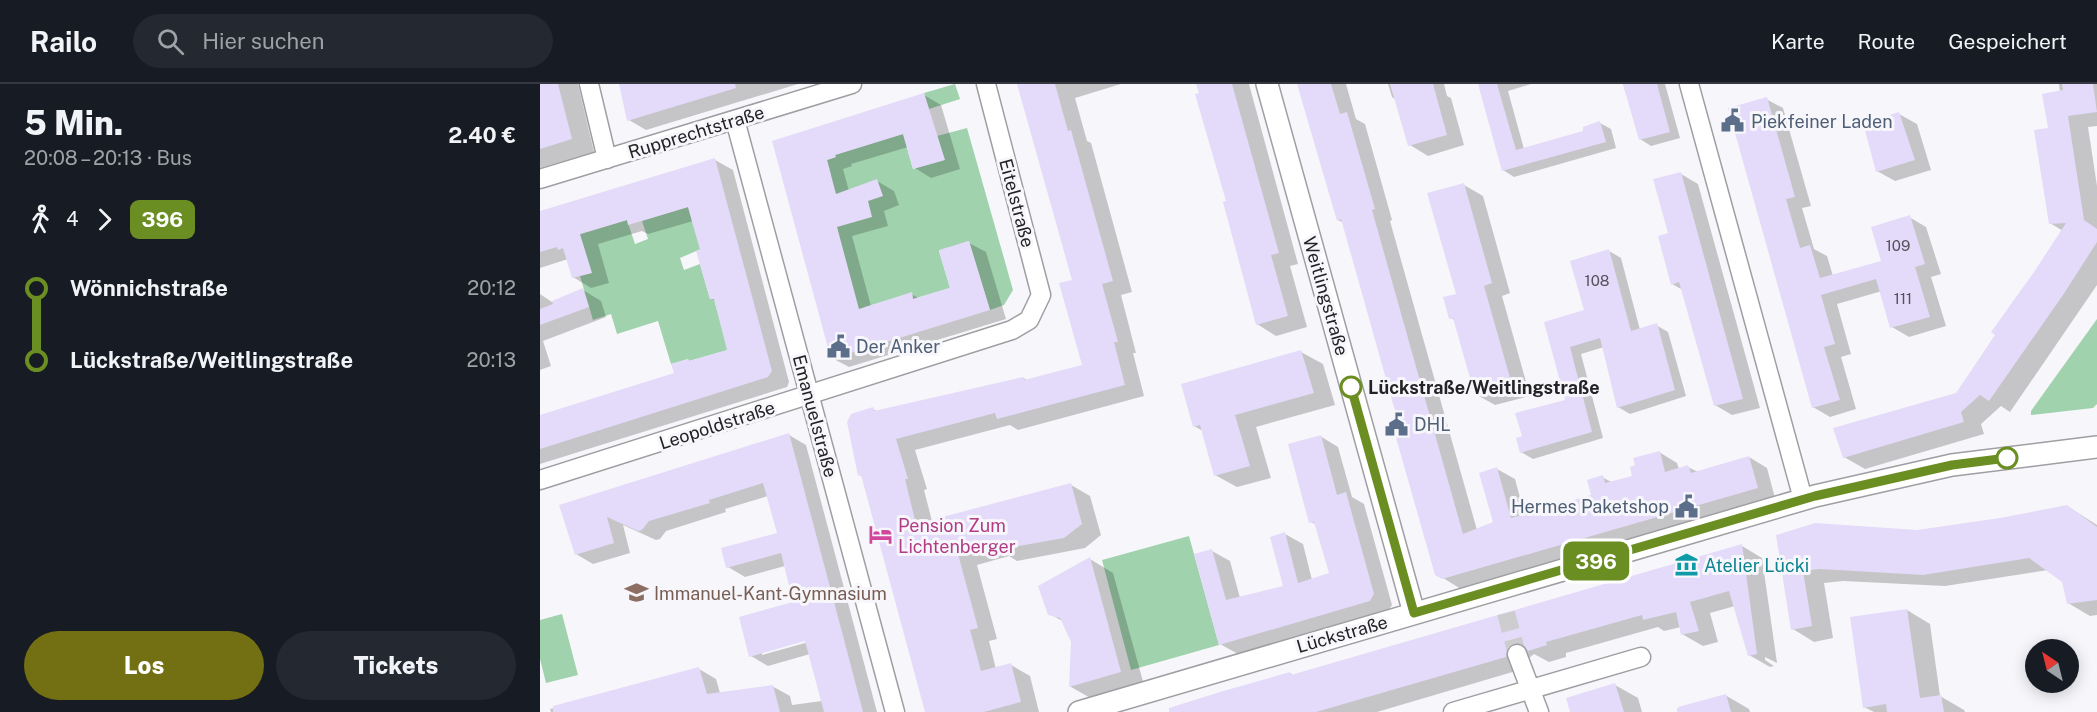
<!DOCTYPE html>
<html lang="de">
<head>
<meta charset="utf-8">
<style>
  body { margin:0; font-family:"Public Sans",sans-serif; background:#242831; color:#f1f3f6; height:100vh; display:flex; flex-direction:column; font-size:22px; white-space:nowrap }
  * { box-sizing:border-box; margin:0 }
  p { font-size:20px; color:#9ea1a6 }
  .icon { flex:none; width:33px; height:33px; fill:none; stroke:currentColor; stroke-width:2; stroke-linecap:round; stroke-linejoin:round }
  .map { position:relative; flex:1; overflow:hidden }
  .panel { display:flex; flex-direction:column; background:#171b24; width:540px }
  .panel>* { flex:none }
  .badge { padding:0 12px; border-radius:9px; font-size:21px; line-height:39px }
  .needle { width:39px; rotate:325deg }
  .fabs { position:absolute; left:1485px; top:555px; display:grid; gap:12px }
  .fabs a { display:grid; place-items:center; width:54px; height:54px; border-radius:50%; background:#171b24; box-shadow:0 3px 15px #0003; font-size:30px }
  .map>.badge { position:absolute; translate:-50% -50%; box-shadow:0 0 0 3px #fff }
  .legs { display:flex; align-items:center; gap:9px; height:66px; padding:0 24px; font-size:20px }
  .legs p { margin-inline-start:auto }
  .summary { display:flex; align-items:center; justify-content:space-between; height:102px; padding:0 24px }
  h1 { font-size:33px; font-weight:800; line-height:45px }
  .action { display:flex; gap:12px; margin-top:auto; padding:12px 24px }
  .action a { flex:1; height:69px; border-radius:36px; background:#727012; color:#fff; font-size:24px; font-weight:800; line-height:69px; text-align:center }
  .action a+a { background:#242831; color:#f1f3f6 }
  ul { padding:0 24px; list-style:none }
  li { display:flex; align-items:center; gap:21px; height:72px; font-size:22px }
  li i { display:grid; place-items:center; width:9px; height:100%; margin:0 8px; background:currentColor }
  li i::after { content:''; width:15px; height:15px; margin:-8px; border:4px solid; border-radius:50%; background:#171b24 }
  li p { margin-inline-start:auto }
  li:first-child i { background:linear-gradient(#0000 50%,currentColor 0) }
  li:last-child i { background:linear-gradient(currentColor 50%,#0000 0) }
  header { display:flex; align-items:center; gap:36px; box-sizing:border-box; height:84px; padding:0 30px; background:#171b24; border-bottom:2px solid #363941 }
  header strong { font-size:28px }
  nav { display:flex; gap:33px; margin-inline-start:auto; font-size:21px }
  .search { width:420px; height:54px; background:#242831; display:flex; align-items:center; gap:15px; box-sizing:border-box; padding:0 21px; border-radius:33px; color:#9ea1a6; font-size:22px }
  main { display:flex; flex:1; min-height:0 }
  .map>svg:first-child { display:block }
  .green { fill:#a1d2ae }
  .shadow { fill:#0003; fill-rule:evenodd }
  .building { fill:#e4daf9 }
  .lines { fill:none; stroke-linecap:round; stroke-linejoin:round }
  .minor-tunnel { stroke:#cdcdd0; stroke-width:18; stroke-dasharray:18 9; stroke-linecap:butt }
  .minor-casing { stroke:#9f9fa3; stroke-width:21 }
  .tertiary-casing { stroke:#9f9fa3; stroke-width:24 }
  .minor { stroke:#fff; stroke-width:18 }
  .tertiary { stroke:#fff; stroke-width:21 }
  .line-1-casing { stroke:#fff; stroke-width:14 }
  .line-1 { stroke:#6b8e23; stroke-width:9 }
  .stop-1-dot { fill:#fff; stroke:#6b8e23; stroke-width:3 }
  .labels { text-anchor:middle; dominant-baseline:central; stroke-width:6; stroke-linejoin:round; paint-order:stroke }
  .number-label { font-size:15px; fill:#53515a }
  .service-label { font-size:18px; fill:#4e5e75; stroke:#f7f7fb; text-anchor:start }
  .street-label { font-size:18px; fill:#232325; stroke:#f7f7fb }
  .stop-label { font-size:18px; font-weight:bold; fill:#232325; stroke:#f7f7fb; text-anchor:start }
  .hotel-label { font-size:18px; fill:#b23c85; stroke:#f7f7fb; text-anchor:start }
  .culture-label { font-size:18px; fill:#0d838f; stroke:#f7f7fb; text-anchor:start }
  .education-label { font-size:18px; fill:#785e54; stroke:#f7f7fb; text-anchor:start }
</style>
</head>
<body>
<header>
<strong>Railo</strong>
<div class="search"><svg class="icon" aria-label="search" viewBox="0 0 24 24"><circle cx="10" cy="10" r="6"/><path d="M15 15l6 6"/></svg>Hier suchen</div>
<nav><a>Karte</a><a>Route</a><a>Gespeichert</a></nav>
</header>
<main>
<section class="panel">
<div class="summary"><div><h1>5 Min.</h1><p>20:08 – 20:13 · Bus</p></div><b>2.40 €</b></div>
<div class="legs"><svg class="icon" aria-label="walk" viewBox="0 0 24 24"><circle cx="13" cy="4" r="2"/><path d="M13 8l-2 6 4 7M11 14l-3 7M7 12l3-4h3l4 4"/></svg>4<svg class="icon" aria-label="forward" viewBox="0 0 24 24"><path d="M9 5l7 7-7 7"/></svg><b class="badge" style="background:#6b8e23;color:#fff">396</b></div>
<ul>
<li><i style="color:#6b8e23"></i><b>Wönnichstraße</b><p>20:12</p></li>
<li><i style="color:#6b8e23"></i><b>Lückstraße/Weitlingstraße</b><p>20:13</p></li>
</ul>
<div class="action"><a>Los</a><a>Tickets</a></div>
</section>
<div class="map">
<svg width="1557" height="628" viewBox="0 0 1557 628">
  <rect width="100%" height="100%" fill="#f7f7fb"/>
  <path class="green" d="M415,0L420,15L389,25L384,9Z
    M427,44L473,206L464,221L450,226L429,157L399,167L410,204L373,215L372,209L325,223L317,229L294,131L288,96L291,91L287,76L296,73L295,71L363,50L373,85L404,76L397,52Z
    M148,123L161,165L140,174L144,186L160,180L170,215H174L188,266L149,277L148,275L131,280L118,237L77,250L71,230L53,236L40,192L51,189L28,154L87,136L95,160L108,155L102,137Z
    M1557,235V320L1553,324L1491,331V327Z
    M649,452L679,561L591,586L562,476Z
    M22,530L38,591L6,599L0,575V536Z"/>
  <path class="shadow" d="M0,0H38L54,68L0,84Z
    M80,0H258L106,46L89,36Z
    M479,0H581L535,14L547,57L551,59L592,208L581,211L596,269H593L604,312L478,346L470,341L375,366L387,405L384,406L392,437L531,401L550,412L561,451L545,464L477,477L469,472L437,481L457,555L449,557L456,585L471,581L490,592L499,628H386L323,393L320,391L333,325L338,328L483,294L487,296L544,283L534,197Z
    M658,0H709L758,180L750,182L767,243L736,252L717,240Z
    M760,0H806L816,35L825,40L852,136L850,137L937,446L954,439L957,385L975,395L985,432L1053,412L1062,393L1073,399L1094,393L1119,368L1137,379L1139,385L1148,383L1158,388L1209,373L1227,384L1235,414L921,505L903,494L804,139L798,136Z
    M848,0H904L907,12L911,14L924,61L888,72L870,61L856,16L852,13Z
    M940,0H991L968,7L984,65L1045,48L1060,39L1071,45L1076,64L974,93L963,86Z
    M1083,0H1125L1140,54L1111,62L1100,55Z
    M1519,0H1557V42L1548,43L1557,102V201L1470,328L1461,322L1441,340L1444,350L1325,385L1304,373L1417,310L1523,147L1510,139V45L1520,8Z
    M384,11L401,21L420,85L391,94L375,84L368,63L311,80L312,82L303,85L309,107L337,97L354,107L359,121L344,127L348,142L312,152L331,222L371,210L380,215L412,205L429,159L446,168L466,235L309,283L292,274L234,58Z
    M1226,15L1243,24L1271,122L1262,124L1274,165L1287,172L1293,192L1343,178L1369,133L1386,143L1401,190L1391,193L1406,242L1369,253L1352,243L1342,207L1297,220L1311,270L1301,273L1316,325L1290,333L1273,323Z
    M1359,30L1377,40L1391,86L1355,97L1337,87Z
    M175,76L193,86L249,298L247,303L0,380V333L136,290L150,278L189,267L175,217L172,214L153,137L108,150L102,147L58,160L69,199L51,204L33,193L28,175L0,184V129Z
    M1141,90L1158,100L1220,324L1192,331L1175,321L1143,206L1132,200L1129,150Z
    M924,101L943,112L970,209L962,212L990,312L955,321L937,311L916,237L911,234L917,211Z
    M1069,167L1081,174L1100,246L1116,241L1128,248L1146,312L1090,330L1078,323L1064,263L1041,270L1063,354L993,375L981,368L984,353L1027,317L1006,239L1046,227Z
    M43,206L61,217L66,233L3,257L11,282L0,286V210L12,218Z
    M761,268L783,280L795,321L716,343L731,394L697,403L675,391L663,347L654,342Z
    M249,351L266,361L337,628H11L10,625L159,585L176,595L180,609L232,602L250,612L252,621L282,617L270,570L228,582L211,572L255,519L245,482L205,493L188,483L238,450L228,412L185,425L186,428L126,447L120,455L116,456L83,441L90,469L53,480L36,470L21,422ZM271,554L272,557L222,571V567Z
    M780,352L798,363L812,413L824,420L852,521L848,527L698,570L680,560L672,467L690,477L700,514L745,503V450L763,460L772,496L791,490L777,441L771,438Z
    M1527,422L1557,441V531L1550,532L1528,519L1523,497L1508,486L1405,502L1303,497L1284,499L1293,554L1274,558L1253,545L1238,452L1377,447L1460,435Z
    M1202,462L1222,474L1237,579L1225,573V576L1234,582L1230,583L1209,571L1195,522L1170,529L1178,558L1163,562L1142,550L1141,543L1124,547L1118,543L1026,569V573L1009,578L994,570L988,575L986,584L837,628H629L750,589L754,592Z
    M550,475L573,489L604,601L554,616L531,603L532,558L524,538L510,530Z
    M1367,526L1390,540L1400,612L1424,626L1425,628H1334L1324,623Z
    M1075,601L1098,614L1102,628H1031Z
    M1185,611L1209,625L1210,628H1138L1137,625Z"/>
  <path class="building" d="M0,0H18L32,55L0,65Z
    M79,0H195L196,4L87,37Z
    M477,0H515L528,47L531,46L573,197L562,200L578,258H574L585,301L457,335L455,329L356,355L368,395H365L376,440L531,399L542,440L524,454L456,466L450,461L418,470L438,544L430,546L441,587L471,579L481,618L444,628H385L321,391L318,392L307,338L311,330L333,323L334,327L483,293L484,296L542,281L519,199L532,196Z
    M656,0H692L739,169L731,171L748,232L716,241L683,118L686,117L655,10L659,9Z
    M757,0H791L800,30L807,28L835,125L832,126L923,450L953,438L939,389L957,383L971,434L1051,411L1047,396L1063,391L1065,399L1092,392L1090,383L1095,381L1093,374L1120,367L1125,388L1148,381L1151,389L1209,372L1218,404L902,495L895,491L851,336L857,334L819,199L801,135L797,137Z
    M850,0H893L907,51L868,62Z
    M938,0H957L976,66L1043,47V43L1060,37L1066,58L962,87Z
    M1083,0H1117L1130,48L1099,56Z
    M1522,0H1553L1557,28L1528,32L1544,136L1557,145V158L1523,211L1449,317L1440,311L1421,328L1424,338L1303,374L1293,344L1416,309L1455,251L1451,248L1494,188L1526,139L1509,140L1494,46L1508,44L1502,10L1523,6Z
    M384,9L405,76L373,85L363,50L295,71L296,73L287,76L296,110L337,95L343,112L328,117L332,133L297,143L319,225L372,208L373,215L410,204L399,166L429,157L450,226L291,275L232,57Z
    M1227,13L1255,113L1246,115L1260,164L1270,161L1280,194L1341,177L1331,143L1370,131L1385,180L1375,183L1390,233L1350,244L1336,195L1281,211L1295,260L1284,263L1300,316L1272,324L1188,24Z
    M1359,28L1375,76L1336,88L1323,39Z
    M175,74L232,287L228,293L0,365V331L134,289L131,280L148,275L149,277L187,266L174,215H170L156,167L160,166L148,123L88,141L87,136L40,150L52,189L32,194L23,164L18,166L17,163L0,168V127Z
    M1141,88L1203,315L1174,322L1139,198L1131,201L1118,152L1128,149L1113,95Z
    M924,99L952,199L944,202L972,301L935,312L913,234L909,235L903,213L916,210L887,109Z
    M1069,165L1091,247L1117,239L1135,306L1077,324L1060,254L1030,263L1052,348L980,369L976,354L982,352L975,329L1025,316L1004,238L1044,226L1030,177Z
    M43,204L49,223L0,241V225L13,220L12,217Z
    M761,266L774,309L695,331L710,382L674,392L660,341L653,343L641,300Z
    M249,349L302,548L323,628H284L265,557L209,573L199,533L253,518L241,469L186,484L181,464L237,449L223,399L169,416L170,419L109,437L102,446L98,447L67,433L74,459L35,471L19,421Z
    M781,351L797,411L806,408L834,510L830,517L679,561L654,470L672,465L686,516L743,502L730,453L745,448L758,499L789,489L774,438L769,439L748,360Z
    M1527,421L1557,443V516L1527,520L1522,498L1489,474L1383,491L1280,485L1263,487L1272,542L1251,546L1236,451L1275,439L1377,446L1460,434Z
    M1202,460L1217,570L1208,572L1189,507L1150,518L1159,547L1141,551L1136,528L1103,536L1102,531L1006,558L1007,561L988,567L984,561L974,559L968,563L966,573L776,628H629V624L680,608L750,588L751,591Z
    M550,473L581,588L529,603L531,558L520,534L508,531L498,502Z
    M1367,525L1380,614L1401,611L1404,628H1347L1346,620L1323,624L1310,533Z
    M159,583L167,610L233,601L240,628H13V622Z
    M1075,599L1084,628H1030L1026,614Z
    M1186,610L1191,628H1138V623Z"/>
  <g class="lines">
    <path class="minor-tunnel" d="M966,529L977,570"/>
    <defs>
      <path id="minor" d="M49,0L67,75
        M1149,0L1263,415
        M195,36L355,628
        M0,95L312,0
        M0,396L472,246L489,236L501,211L446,0
        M977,570L999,628
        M913,628L1101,573"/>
      <path id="tertiary" d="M727,0L874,529
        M539,628L1275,412L1412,381L1557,363"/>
    </defs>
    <use href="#minor" class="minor-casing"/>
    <use href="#tertiary" class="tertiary-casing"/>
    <use href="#minor" class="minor"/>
    <use href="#tertiary" class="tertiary"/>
  </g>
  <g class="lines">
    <defs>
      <path id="line-1" d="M811,303L874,529L1275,412L1412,381L1467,374"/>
    </defs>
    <use href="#line-1" class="line-1-casing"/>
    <use href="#line-1" class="line-1"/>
  </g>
  <defs>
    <symbol id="civic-bare" viewBox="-9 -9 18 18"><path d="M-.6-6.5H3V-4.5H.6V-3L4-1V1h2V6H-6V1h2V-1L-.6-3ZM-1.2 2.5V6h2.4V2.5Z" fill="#5c6f8a" stroke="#f7f7fb" stroke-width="2.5" paint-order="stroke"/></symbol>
    <symbol id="hotel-bare" viewBox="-9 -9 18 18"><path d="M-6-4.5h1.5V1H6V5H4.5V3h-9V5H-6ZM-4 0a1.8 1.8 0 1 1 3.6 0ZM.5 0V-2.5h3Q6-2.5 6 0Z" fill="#d1479c" stroke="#f7f7fb" stroke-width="2.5" paint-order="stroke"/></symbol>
    <symbol id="museum-bare" viewBox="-9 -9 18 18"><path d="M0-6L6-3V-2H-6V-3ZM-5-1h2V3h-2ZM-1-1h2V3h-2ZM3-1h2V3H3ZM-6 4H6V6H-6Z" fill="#0f9aa8" stroke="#f7f7fb" stroke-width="2.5" paint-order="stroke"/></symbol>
    <symbol id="school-bare" viewBox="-9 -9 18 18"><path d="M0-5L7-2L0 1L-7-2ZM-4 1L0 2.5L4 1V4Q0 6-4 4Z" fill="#8d6e63" stroke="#f7f7fb" stroke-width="2.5" paint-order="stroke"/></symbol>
  </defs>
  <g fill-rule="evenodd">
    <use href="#civic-bare" x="1176" y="20" width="33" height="33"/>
    <use href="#civic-bare" x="282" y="246" width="33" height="33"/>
    <use href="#civic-bare" x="840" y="324" width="33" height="33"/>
    <use href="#civic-bare" x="1130" y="406" width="33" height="33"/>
    <use href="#hotel-bare" x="324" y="434" width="33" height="33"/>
    <use href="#museum-bare" x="1130" y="464" width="33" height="33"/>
    <use href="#school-bare" x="80" y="492" width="33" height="33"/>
  </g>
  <g class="stop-1-dot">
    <circle cx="811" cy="303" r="10"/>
    <circle cx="1467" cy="374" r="10"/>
  </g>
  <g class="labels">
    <g class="number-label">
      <text x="1358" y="161">109</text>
      <text x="1057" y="196">108</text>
      <text x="1363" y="214">111</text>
    </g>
    <g class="service-label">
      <text x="1211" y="37">Piekfeiner Laden</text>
      <text x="316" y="262">Der Anker</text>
      <text x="874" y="340">DHL</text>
      <text x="1129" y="422" text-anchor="end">Hermes Paketshop</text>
    </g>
    <g class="street-label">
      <text transform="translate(156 48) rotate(-17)">Rupprechtstraße</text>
      <text transform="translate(477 119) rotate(75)">Eitelstraße</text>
      <text transform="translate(786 212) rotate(74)">Weitlingstraße</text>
      <text transform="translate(275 332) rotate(75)">Emanuelstraße</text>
      <text transform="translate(177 341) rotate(-18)">Leopoldstraße</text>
      <text transform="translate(802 550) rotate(-16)">Lückstraße</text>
    </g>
    <g class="stop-label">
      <text x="828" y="303">Lückstraße/Weitlingstraße</text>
    </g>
    <g class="hotel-label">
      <text x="358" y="441">Pension Zum<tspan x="358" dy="21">Lichtenberger</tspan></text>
    </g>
    <g class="culture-label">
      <text x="1164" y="481">Atelier Lücki</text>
    </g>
    <g class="education-label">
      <text x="114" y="509">Immanuel-Kant-Gymnasium</text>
    </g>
  </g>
</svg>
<div class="fabs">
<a><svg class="needle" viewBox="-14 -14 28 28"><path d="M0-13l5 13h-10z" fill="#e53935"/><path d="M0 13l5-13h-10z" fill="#9ea1a6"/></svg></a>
</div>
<b class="badge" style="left:1056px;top:477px;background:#6b8e23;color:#fff">396</b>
</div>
</main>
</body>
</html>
